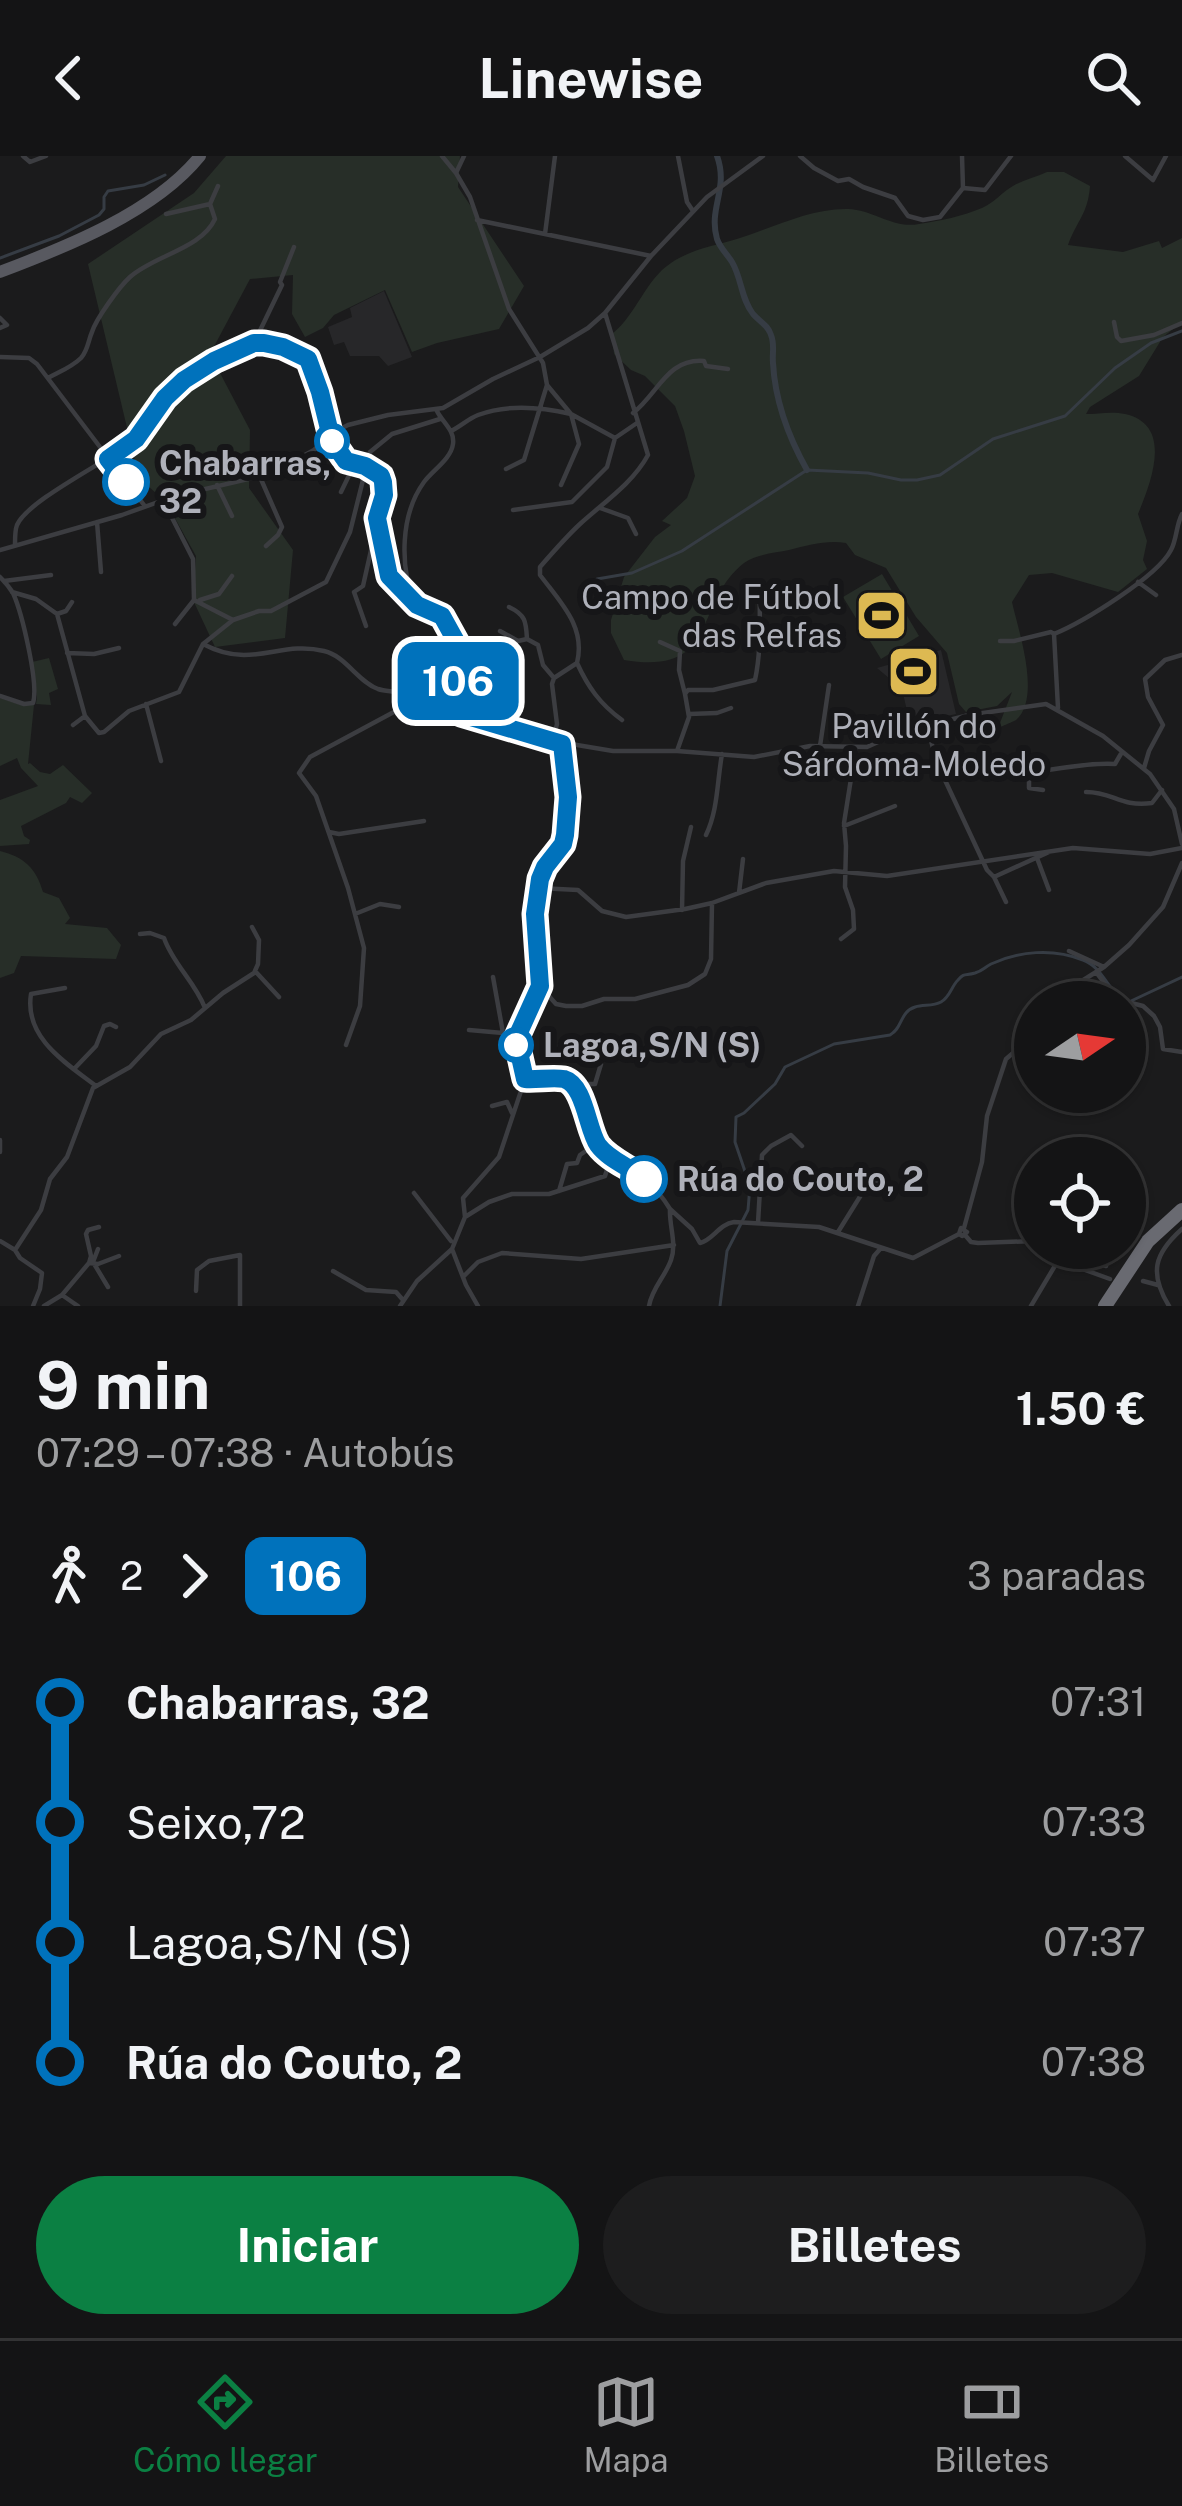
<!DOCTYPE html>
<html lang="es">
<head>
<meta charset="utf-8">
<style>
  body { margin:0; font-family:"Public Sans",sans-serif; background:#1d1d1e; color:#f1f3f6; height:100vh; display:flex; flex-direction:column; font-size:45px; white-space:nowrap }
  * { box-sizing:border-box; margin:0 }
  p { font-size:39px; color:#9d9ea0 }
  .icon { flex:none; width:66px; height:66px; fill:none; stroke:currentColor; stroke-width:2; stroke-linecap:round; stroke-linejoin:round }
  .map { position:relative; height:1150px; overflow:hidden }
  .panel { display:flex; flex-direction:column; background:#141415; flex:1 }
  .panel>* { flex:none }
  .badge { padding:0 24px; border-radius:18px; font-size:42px; line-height:78px }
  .needle { width:78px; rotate:77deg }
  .controls { position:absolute; left:1014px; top:825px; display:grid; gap:24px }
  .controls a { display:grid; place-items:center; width:132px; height:132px; border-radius:50%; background:#141415; box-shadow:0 3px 9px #0004,0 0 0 3px #333334; font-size:60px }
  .map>.badge { position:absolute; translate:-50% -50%; box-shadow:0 0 0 6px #fff }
  .legs { display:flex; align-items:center; gap:18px; height:132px; padding:0 36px; font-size:39px }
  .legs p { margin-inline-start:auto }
  .headline { display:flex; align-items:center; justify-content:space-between; height:204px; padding:0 36px }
  h1 { font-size:66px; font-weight:700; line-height:90px }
  .button { display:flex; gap:24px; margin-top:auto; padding:24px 36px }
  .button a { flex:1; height:138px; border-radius:72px; background:#0b8043; color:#fff; font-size:48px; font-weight:700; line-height:138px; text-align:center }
  .button a+a { background:#1d1d1e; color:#f1f3f6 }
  ul { padding:0 36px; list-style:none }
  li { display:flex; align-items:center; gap:42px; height:120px; font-size:45px }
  li i { display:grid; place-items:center; width:18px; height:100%; margin:0 15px; background:currentColor }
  li i::after { content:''; width:30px; height:30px; margin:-15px; border:9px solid; border-radius:50%; background:#141415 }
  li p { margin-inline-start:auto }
  li:first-child i { background:linear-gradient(#0000 50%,currentColor 0) }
  li:last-child i { background:linear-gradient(currentColor 50%,#0000 0) }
  header { display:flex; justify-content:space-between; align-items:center; height:156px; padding:0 36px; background:#141415; font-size:54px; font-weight:700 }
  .tab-bar { display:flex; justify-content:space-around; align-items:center; height:168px; border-top:3px solid #333334; background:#141415; font-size:33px; color:#9d9ea0 }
  .tab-bar a { display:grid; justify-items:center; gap:6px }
  .tab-bar .active { color:#0b8043 }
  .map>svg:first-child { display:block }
  .built { fill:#272729 }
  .green { fill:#272e28 }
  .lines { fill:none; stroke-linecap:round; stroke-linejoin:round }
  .stream { stroke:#363c44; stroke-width:3 }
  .canal { stroke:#363c44; stroke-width:6 }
  .street { stroke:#3c3d41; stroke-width:4.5 }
  .primary { stroke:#585960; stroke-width:12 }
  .highway { stroke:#696a71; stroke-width:14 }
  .line-1-casing { stroke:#fff; stroke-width:27 }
  .line-1 { stroke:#0072bc; stroke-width:18 }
  .stop-1-dot { fill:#fff; stroke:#0072bc; stroke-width:6 }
  .labels { text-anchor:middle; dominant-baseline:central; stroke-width:12; stroke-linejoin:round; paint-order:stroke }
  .stop-label { font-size:33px; font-weight:bold; fill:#afb1ba; stroke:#161618; text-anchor:start }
  .poi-label { font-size:33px; fill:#afb1ba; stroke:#161618; text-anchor:end }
</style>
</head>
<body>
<header><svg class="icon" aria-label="back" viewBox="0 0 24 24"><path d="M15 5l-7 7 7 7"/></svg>Linewise<svg class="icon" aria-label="search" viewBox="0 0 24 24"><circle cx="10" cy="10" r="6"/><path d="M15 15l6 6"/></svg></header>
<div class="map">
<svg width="1182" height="1150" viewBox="0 0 1182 1150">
  <rect width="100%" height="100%" fill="#1b1b1c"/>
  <path class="built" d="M384,135L412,201L388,210L379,200H350L344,186L334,189L328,171L352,161L350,152Z
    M941,494L956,558L910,568L902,533L877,512Z"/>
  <path class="green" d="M226,0H460L458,31L524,130L499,173L437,187L412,196L385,134L334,159L323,172L305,181L292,158L293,119L250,123L210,198L250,274L249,332L293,394L285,482L215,491L193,444L196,400L166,346L139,322L88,108L194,37Z
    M1047,16H1064L1090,30C1088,58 1077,64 1068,89L1123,96L1159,85L1162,92L1182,82V166L1163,181L1139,220L1090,251L1086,258C1098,258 1112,255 1125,258C1174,269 1151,326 1138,358L1147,385L1143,404L1147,413L1118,436L1052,417L1029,419L1012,446C1018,474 1042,541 1016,564C1015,565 1000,571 998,572L1012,536L997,550L966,556L959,548L947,497L916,461L886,412L855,399L846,387C826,384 809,389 789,394C775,397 756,398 744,407C692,448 721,520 624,504L611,477V464L624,421L655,381L671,369L662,365L687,342L695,320L684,275L675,250L645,220L631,214L614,198L612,178C637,158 645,124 671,107C693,92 716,90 740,82C774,71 812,52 848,53C874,54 893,73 919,68C940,65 963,60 982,52C994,47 1002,36 1013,30C1023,24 1036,21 1047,16Z
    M882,418L919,480L881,503L843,441Z
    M49,502L58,533L49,537L51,549L36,548L37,541L32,506Z
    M0,542L21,549H34L28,608L30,607L40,616L50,618L63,609L92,637L82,647L70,641L66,647L21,670L24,680L30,684L29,688L0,690V644L38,630L21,612L17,602L0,610Z
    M0,695C24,701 36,712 43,736L59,742L70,762L65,768L107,772L121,789L116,803L21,800L14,817L0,822Z"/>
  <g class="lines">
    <path class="stream" d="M0,102L59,80L99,59L104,53V41L108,35L144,29L165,19
      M597,423L632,417L682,395L807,314L868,317L901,324H917L940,319L993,283L1065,260L1115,212L1151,187L1182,175
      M1131,845L1182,821
      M720,1150L727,1095L748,1054L750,1030L735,986L736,961L744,957L775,928L785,911L834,888L890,879C900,873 899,866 906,857C915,846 930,852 941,846C950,841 951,831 958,824C965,816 965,820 975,817C984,814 982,813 991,808C1019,795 1053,792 1083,804C1102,811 1106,831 1122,843"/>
    <path class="canal" d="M717,0C729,33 708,52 717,83C720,92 727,98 732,106C742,123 741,143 753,158C760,166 768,169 771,179C775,189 772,197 773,207C775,244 789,282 807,314"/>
    <path class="street" d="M23,0L30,6L46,0
      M442,0L456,17L470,41L509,153L543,207L547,229L571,258L615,282L637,267
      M678,0L687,46L693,55
      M800,0L814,12L838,25L849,23L863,31L895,42L908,60L923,64L940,61L963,32L985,34L1011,0
      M962,0L963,32
      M1125,0L1153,24L1166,0
      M456,17L464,0
      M210,48L218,30
      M477,64L651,100
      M545,78L555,0
      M294,91L280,126L282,129L254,187L283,191L308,203L320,236L332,285L347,305L365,310L381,320L384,339L377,362L386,410L389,420L412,442
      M0,162L7,169L0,172
      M1114,166L1117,181L1121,185L1154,179L1182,167
      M0,201L29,202L37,208L144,349
      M48,222C59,216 72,211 81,202C88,194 88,185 92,176C96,163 119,131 130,121C155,99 201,93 215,63L210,48L166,58
      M437,255C442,266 455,274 453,288C451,303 433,314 424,326C400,359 400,410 414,446L442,460L463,498L453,547L456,556L553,585L613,595H677L754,601L810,590L867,591L898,577L969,559L1046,548L1103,580L1150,618L1174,653L1182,688
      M633,257C658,238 667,202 704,205L706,210L728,213
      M451,275C461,270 468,263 478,259C507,248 541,251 571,258L579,288L561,329
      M506,313L524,304L547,229
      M260,321L282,371L278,379L266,390
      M217,329L232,360
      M341,336L355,307
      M163,344L193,403L194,444
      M600,352L628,362L636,378
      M513,354L572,346L607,311L615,282
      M97,366L101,416
      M15,388C15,382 15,374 17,369C28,344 107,306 132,286C147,274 154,255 166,241C189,214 223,201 254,187
      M0,394L122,359L175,340L270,318L314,294L334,276L348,269L388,259L443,252L493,223L540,201L588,172L605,157L651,100L707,41L763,0
      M0,421C4,425 10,432 13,437C22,457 39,528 33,547L24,548L0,540
      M4,425L51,419
      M1138,426L1156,439
      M12,436L36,443L57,458L85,560L99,577L104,576L129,555L179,536L203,488
      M194,444L233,464L203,488C252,514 279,484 324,495C346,500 357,525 378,533C384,535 390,535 396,536L405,550
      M200,444L219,438L232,420
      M509,451C526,459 526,466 527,483L538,489L543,509L554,522
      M57,458L66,455L72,446
      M233,464L259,455H271L326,426L350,376L370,296L392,278L440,263
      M175,468L194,444
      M366,470L354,436L363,430L376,372
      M500,475L518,485L527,483
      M1000,485H1014L1051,476L1054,478
      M660,486L680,495L679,514L685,538
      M67,497L94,498L119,492
      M577,507C588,531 600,548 622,564
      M146,548L161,605
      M1058,552L1054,478C1083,466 1157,421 1171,394C1177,383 1176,369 1182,358
      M689,558L717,557L731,552
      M73,569L85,560
      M927,570L937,607L987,714L994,721L1006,746
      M553,584L557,568L552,528L554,522L577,507C586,471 561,447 540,419V411C553,396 566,381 580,368C603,347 633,327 648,299L605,157
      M820,590L829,529
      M677,595L689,561L685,538L688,534H713L755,524C762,492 759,459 760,427
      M1144,612L1149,595L1163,569L1148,541L1145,523L1165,504L1182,499
      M1043,634L1029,632V616C1058,614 1086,606 1115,608L1122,596
      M1086,636C1114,636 1119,651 1152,647L1162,634
      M844,670L895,650
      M329,676L339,678L424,665
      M706,679C718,654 717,626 722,598
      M1037,702L1049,734
      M994,721L1049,696
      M538,732L578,734L602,755L626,761L685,753L712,747L766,727L834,715L887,720L1073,692L1150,698L1182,692
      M739,737L743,703
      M682,754L683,705L691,671
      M355,758L380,748L399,751
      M140,778L150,777L164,782C173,808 195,826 205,852
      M841,783L854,773L853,754L845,731L846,690L844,667L856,591
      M1069,795L1104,811
      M255,815L279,841
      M1096,816L1116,843L1143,850L1154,860L1160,871L1163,893L1182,896
      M493,821L503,877
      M540,830L556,848L566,850H582L604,843H635L688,829L705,818L711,803L712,747
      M65,832L31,838C24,882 66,907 96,930
      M1064,846L1077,828L1104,811L1129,789L1163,751L1182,707
      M469,874L503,877L516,881
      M346,889L360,850L364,792L348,732L316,640L299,617L310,601L405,550L453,553
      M74,913L96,890L104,870L110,868L116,871
      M571,928H595L601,908L591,899
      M492,950L507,946L512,957
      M0,984V996
      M612,1002C637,1013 656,1030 670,1053
      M559,1035L567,1008L577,1007L580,999L590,992L601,994
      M414,1037L451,1085
      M465,1061L463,1042L499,1001L525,923L516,883L540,830L535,779L538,732L545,711L564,684L568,641L562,588
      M758,1067L762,999L771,990L791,979L802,990
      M961,1072L967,1076L962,1080L959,1078Z
      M964,1072L982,1006L987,960L1006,903L1013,897L1035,886
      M838,1076L861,1039L884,1018
      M965,1079L971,1086L978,1087L1035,1085
      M0,1085L15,1094
      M98,1093L93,1106L108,1131
      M452,1093L466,1129L478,1150
      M1052 1102a7 7 0 1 1 14 0a7 7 0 1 1-14 0Z
      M1063,1096L1106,1110
      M1075,1103L1085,1114L1110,1123
      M89,1107L91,1100L86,1078L88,1074L99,1071
      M333,1115L366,1134L396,1136L403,1144
      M463,1121L478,1106L502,1097L581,1103L674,1089
      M1143,1125L1158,1129
      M196,1135L197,1114L209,1105L240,1099V1150
      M62,1139L78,1150
      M33,1150L40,1133L42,1117L20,1102L15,1094L41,1054L50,1023L67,1001L93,932L130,911L161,878L191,864L223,837L254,817L258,808L259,784L252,771
      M44,1150L62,1139L89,1107L98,1108L119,1100
      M400,1150L417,1125L452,1093L465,1061L489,1046L512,1038H549L605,1020L611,1001C602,995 596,988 591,978C584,962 586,933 566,924C556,921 536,924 525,923
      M649,1150C652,1132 665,1121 671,1104C677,1087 669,1070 670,1053L692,1073L700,1087C713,1084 719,1068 734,1066L819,1071L913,1102L959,1078
      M858,1150L874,1100L881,1092
      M1031,1150L1056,1108
      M1169,1150C1149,1117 1154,1098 1182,1073"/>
    <path class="primary" d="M0,116C66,91 155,56 200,0"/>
    <path class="highway" d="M1105,1150L1148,1085L1182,1054"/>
  </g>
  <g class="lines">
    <defs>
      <path id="line-1" d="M126,326L108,303L136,283L165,242L184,224L214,205L254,187H264L283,191L308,203L320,236L332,285L346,305L365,310L381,320L383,326L384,339L377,362L389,420L417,449L442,460L463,498L453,553L461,558L562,588L568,641L565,679L563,688L545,711L540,723L535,758L540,830L516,883L525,923C536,924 553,921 564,923C585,929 587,973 598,989C609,1004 630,1011 644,1023"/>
    </defs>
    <use href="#line-1" class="line-1-casing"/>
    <use href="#line-1" class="line-1"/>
  </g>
  <defs>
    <symbol id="stadium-square" viewBox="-11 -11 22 22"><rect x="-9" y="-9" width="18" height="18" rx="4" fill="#ddb952" stroke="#161618"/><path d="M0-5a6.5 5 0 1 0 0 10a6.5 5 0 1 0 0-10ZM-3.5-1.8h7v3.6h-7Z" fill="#111"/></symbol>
  </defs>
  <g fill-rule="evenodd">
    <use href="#stadium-square" x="852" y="430" width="59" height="59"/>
    <use href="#stadium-square" x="884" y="486" width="59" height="59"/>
  </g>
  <g class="stop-1-dot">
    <circle cx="332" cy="285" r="15"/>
    <circle cx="126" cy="326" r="21"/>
    <circle cx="516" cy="889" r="15"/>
    <circle cx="644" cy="1023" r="21"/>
  </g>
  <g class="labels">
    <g class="stop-label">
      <text x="159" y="307">Chabarras,<tspan x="159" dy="38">32</tspan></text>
      <text x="543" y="889">Lagoa,S/N (S)</text>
      <text x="677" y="1023">Rúa do Couto, 2</text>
    </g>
    <g class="poi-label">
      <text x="842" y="441">Campo de Fútbol<tspan x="842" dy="38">das Relfas</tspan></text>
      <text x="914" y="570" text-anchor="middle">Pavillón do<tspan x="914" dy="38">Sárdoma-Moledo</tspan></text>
    </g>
  </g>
</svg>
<div class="controls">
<a><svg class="needle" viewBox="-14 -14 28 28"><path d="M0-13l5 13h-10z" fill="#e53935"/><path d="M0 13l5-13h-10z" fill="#9d9ea0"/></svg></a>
<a><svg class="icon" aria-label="locate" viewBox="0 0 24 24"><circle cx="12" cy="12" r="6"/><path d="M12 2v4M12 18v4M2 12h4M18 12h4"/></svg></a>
</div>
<b class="badge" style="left:458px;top:525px;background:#0072bc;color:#fff">106</b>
</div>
<section class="panel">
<div class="headline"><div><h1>9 min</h1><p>07:29 – 07:38 · Autobús</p></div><b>1.50 €</b></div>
<div class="legs"><svg class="icon" aria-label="walk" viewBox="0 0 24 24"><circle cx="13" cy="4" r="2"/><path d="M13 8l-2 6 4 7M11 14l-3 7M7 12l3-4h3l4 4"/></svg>2<svg class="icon" aria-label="forward" viewBox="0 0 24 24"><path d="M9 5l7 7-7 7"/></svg><b class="badge" style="background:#0072bc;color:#fff">106</b><p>3 paradas</p></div>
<ul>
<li><i style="color:#0072bc"></i><b>Chabarras, 32</b><p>07:31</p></li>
<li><i style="color:#0072bc"></i><span>Seixo,72</span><p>07:33</p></li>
<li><i style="color:#0072bc"></i><span>Lagoa,S/N (S)</span><p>07:37</p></li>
<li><i style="color:#0072bc"></i><b>Rúa do Couto, 2</b><p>07:38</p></li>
</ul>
<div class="button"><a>Iniciar</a><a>Billetes</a></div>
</section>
<nav class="tab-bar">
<a class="active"><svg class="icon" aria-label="directions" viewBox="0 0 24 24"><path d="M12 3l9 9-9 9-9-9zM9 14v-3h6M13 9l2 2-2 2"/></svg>Cómo llegar</a>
<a><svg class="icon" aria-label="map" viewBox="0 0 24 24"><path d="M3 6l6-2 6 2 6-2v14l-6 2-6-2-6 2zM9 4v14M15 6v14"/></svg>Mapa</a>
<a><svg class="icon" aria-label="tickets" viewBox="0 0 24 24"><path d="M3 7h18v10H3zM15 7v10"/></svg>Billetes</a>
</nav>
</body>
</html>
